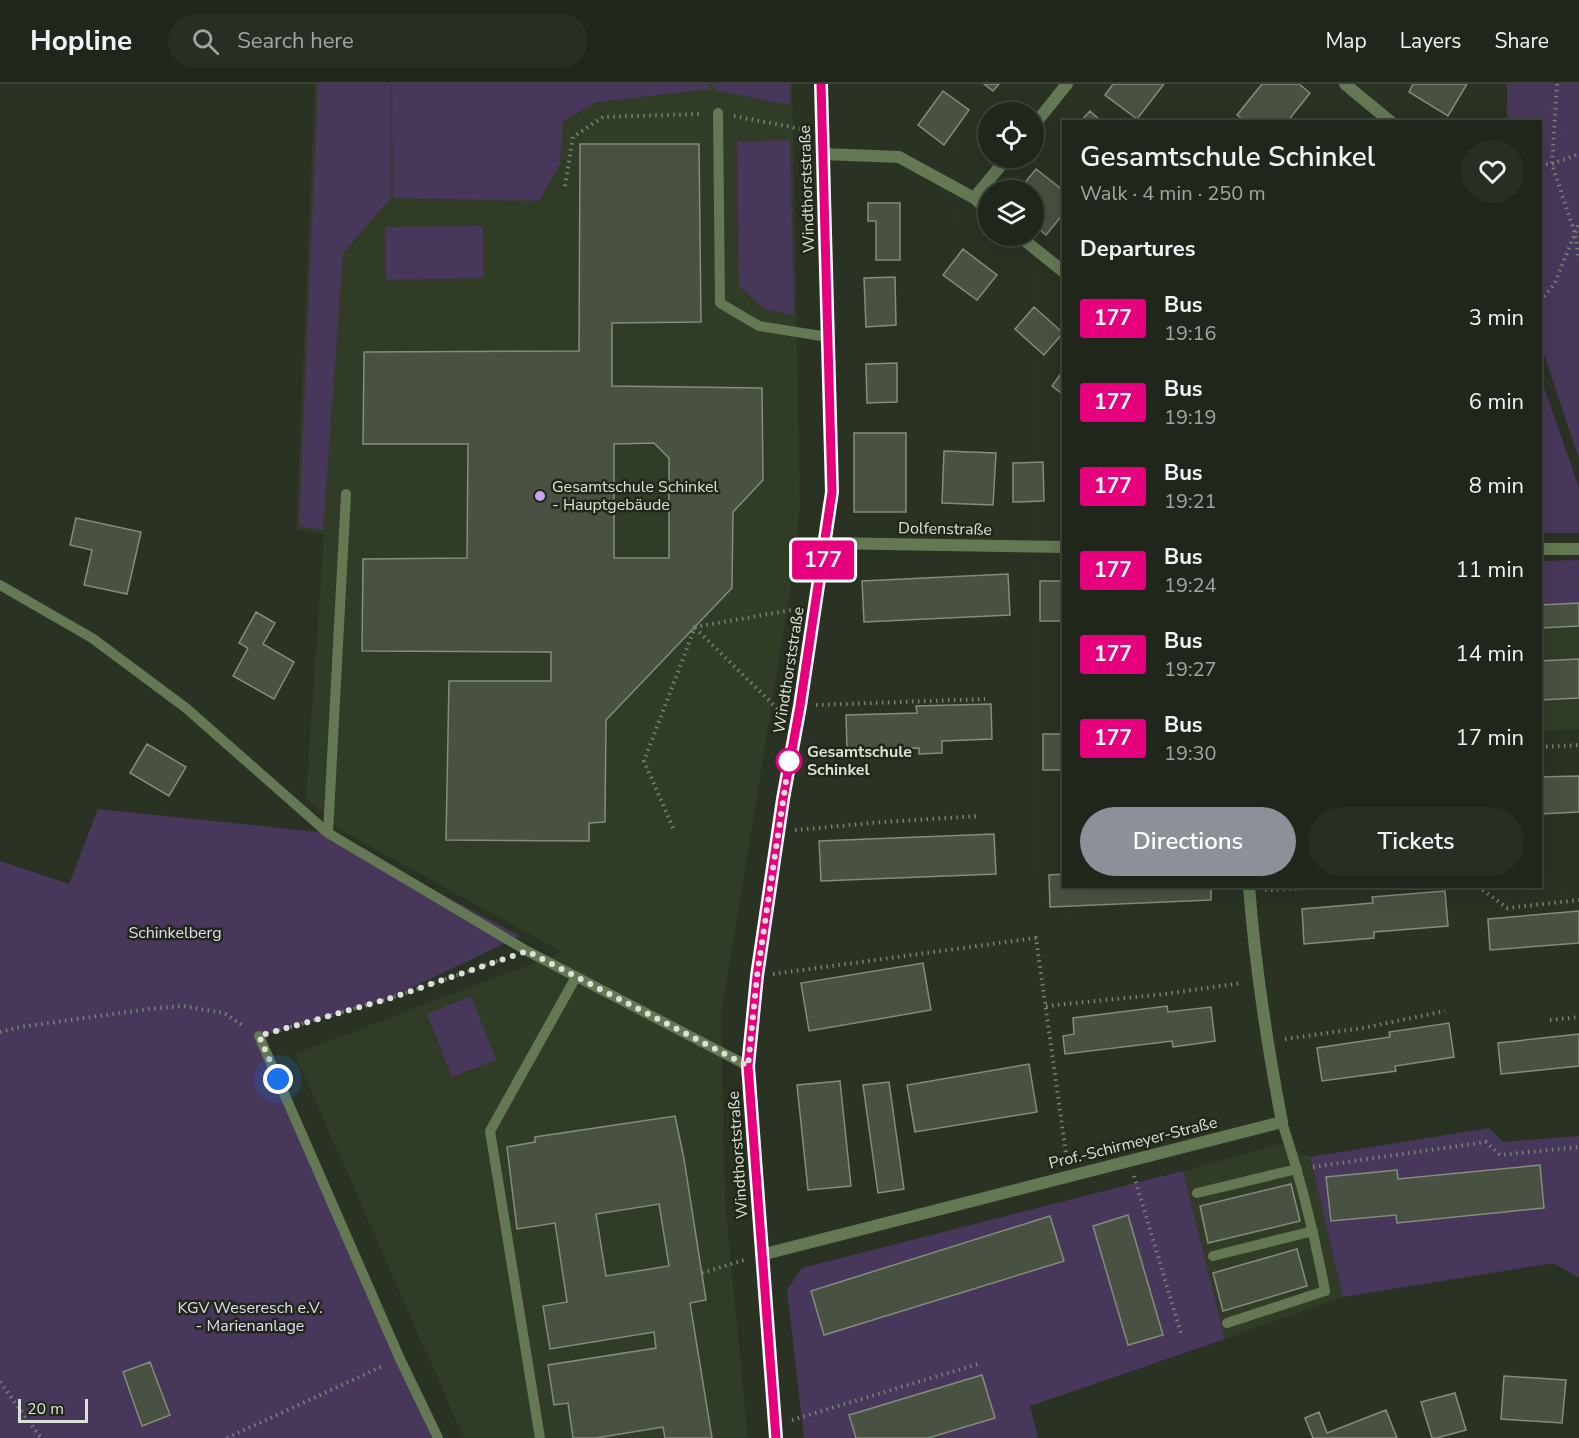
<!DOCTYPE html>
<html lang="en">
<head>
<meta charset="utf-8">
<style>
  body { margin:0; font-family:"Nunito Sans",sans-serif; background:#282e24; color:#f1f3f6; height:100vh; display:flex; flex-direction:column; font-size:22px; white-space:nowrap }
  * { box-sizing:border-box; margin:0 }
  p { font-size:20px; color:#a2a5a3 }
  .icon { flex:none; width:33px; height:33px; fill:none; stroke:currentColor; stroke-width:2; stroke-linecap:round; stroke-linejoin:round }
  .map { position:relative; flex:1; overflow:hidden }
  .details { position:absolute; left:1062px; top:36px; width:480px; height:768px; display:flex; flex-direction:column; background:#20261b; border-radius:0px; box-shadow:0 6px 24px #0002,0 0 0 2px #3d433a }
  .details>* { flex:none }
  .badge { padding:0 12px; border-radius:4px; font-size:21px; line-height:39px }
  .tools { position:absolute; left:978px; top:18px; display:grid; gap:12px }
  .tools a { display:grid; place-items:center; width:66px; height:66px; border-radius:50%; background:#20261b; box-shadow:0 6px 24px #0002,0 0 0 2px #3d433a; font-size:30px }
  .scale { position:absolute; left:18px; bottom:15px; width:70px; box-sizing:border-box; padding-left:6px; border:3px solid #dce1d8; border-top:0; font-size:16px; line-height:21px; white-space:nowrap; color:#dce1d8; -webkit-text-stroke:4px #20281a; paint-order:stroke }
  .you { position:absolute; width:30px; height:30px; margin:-15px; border:4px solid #fff; border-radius:50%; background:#1a73e8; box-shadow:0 0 0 9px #1a73e833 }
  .map>.badge { position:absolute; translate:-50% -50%; box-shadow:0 0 0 3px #fff }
  h2 { padding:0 18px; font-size:22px; line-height:54px }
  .round { display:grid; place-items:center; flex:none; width:63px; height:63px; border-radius:32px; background:#282e24 }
  .overview { display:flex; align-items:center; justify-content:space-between; height:102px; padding:0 18px }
  h1 { font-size:28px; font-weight:600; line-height:45px }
  .cta { display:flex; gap:12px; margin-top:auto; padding:12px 18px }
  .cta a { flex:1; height:69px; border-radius:36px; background:#8c9099; color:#fff; font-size:24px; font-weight:600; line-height:69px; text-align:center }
  .cta a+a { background:#282e24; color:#f1f3f6 }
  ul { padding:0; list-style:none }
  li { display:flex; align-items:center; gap:18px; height:84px; padding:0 18px }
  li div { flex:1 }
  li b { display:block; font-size:22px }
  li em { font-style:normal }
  li .badge { min-width:66px; font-weight:700; text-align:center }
  header { display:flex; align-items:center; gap:36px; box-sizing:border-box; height:84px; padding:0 30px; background:#20261b; border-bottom:2px solid #3d433a }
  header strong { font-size:28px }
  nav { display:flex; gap:33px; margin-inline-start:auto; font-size:21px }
  .search { width:420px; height:54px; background:#282e24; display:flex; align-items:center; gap:15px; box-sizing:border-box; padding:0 21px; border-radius:33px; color:#a2a5a3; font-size:22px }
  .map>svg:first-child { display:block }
  .built { fill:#313c27 }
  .green { fill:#47375a }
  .building { fill:#495242; stroke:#848d7c; stroke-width:1.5; fill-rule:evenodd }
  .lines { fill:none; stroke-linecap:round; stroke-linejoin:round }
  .path { stroke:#7a8175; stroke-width:4; stroke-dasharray:1.5 4.5; stroke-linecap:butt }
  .lane { stroke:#637853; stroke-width:10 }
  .street { stroke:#637853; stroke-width:12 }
  .line-casing { stroke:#fff; stroke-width:14 }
  .line { stroke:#e6007e; stroke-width:9 }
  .walk { stroke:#dce1d8; stroke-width:6; stroke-dasharray:0 10.8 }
  .poi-dot { fill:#c7a6ef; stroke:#20281a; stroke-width:2 }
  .stop-dot { fill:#fff; stroke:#e6007e; stroke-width:3 }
  .labels { text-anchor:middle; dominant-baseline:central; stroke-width:5; stroke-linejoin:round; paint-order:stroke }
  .street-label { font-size:16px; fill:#dce1d8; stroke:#20281a }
  .poi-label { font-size:16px; fill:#dce1d8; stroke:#20281a; text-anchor:start }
  .stop-label { font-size:16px; font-weight:bold; fill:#dce1d8; stroke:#20281a; text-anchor:start }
  .park-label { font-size:16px; fill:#e6d9f6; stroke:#20281a }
</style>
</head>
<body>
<header>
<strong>Hopline</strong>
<div class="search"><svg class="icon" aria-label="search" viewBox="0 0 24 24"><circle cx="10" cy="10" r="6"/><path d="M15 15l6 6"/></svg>Search here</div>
<nav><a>Map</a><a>Layers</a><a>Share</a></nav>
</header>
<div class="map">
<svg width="1579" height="1354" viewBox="0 0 1579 1354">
  <rect width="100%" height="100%" fill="#2a3224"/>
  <path class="built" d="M315,0H792L800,419L790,509L721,932L725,1119L748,1354H464L295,970L562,868L339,745L306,713L324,450L296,445Z
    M1579,519V645L1541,647L1540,521Z
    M1280,1060L1310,1073L1343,1213L1225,1255L1183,1087Z"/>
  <path class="green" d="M318,0H391V114L343,169L323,446L299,442Z
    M392,0H707L711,5L597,18L563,37L560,80L539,117L393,114Z
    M711,0H790V21L716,6Z
    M1507,0H1579V375L1541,262L1540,38L1507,37Z
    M790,56L794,231L764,225L739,202L737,58Z
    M483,142L484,194L386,196L385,143Z
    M1540,292L1579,404V449H1541Z
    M1579,476V519L1541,521L1540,477Z
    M98,725L328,749L520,852L388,915L260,952L432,1354H0V777L69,800Z
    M471,912L496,976L452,993L427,930Z
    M1489,1044L1503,1058L1579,1052V1194L1554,1179L1343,1213L1310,1073Z
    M1183,1087L1225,1255L1030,1322L1038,1354H804L787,1206L802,1184Z"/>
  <path class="building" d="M984,0H999L993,7Z
    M1113,0H1164L1137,35L1105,11Z
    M1262,0H1299L1310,9L1287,38H1246L1237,31Z
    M1413,0H1467L1448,32L1409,8Z
    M943,7L969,26L944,61L918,41Z
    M1090,27L1102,38H1080Z
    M580,60H699L701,238L612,239V302L762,304L763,396L733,428L732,504L606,636L605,738L589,739V757L446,756L449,597H551V568L362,567L363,475L467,474L468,360H363L364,268L579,267ZM654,359L669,374V474H614V360Z
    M1036,85L1064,107V129L1046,151L1034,141V106H1019Z
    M868,119H900V176H876V137H868Z
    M963,165L997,191L977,216L943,191Z
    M895,193L896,241L866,243L864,194Z
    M1034,223L1063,249L1044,271L1015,245Z
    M897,279V318L867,319L866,280Z
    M1064,285V306L1061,309L1052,302Z
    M854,349H906V428H854Z
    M944,367L996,369L993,421L942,419Z
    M1043,378L1044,417L1013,418V379Z
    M76,434L141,448L127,510L84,501L92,466L70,461Z
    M1008,490L1010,531L864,538L862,497Z
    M1040,497H1064V537H1040Z
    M1579,519V542L1540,544V521Z
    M256,528L275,539L263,560L294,578L274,615L233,592L248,564L239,559Z
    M1579,575V614L1540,616V577Z
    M991,620L992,655L942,657V669L919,670V664L847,666L846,631L917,629L916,622Z
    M1043,650H1064V686H1043Z
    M147,660L186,683L169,712L130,689Z
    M1579,692V728L1540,730V693Z
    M994,750L996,790L821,797L819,757Z
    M1064,790V802H1211V816L1050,823L1049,791Z
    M1445,807L1448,842L1374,848V854L1304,860L1302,825L1373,819L1372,813Z
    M1579,827V859L1490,866L1488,835Z
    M923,879L931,926L809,947L801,899Z
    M1167,922L1168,928L1211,923L1215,957L1173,963L1172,957L1065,970L1063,952L1074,950L1073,934Z
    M1449,939L1454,973L1395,982L1396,987L1322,997L1317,964L1390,953L1389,948Z
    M1579,950V982L1501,990L1498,959Z
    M1029,980L1037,1028L915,1048L907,1001Z
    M840,997L851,1102L808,1106L797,1001Z
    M889,998L904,1105L878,1109L863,1001Z
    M675,1032L684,1075L706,1216L690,1219L712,1354H665L663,1343L596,1354H573L568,1319L554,1321L548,1281L656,1264L654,1248L550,1265L543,1222L567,1218L555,1139L517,1145L507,1063L535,1058V1053ZM659,1120L669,1182L606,1192L596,1130Z
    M1540,1081L1544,1124L1397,1139L1396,1131L1331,1137L1326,1093L1397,1086L1398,1095Z
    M1291,1100L1300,1137L1208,1159L1200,1122Z
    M1128,1131L1163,1251L1128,1261L1093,1142Z
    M1050,1132L1064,1177L824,1251L811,1207Z
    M1297,1165L1307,1202L1223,1227L1213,1189Z
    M150,1278L170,1331L142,1342L123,1288Z
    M982,1291L995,1334L928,1354H856L849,1331Z
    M1504,1292L1566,1296L1562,1339L1501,1335Z
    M1455,1309L1466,1346L1437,1354H1432L1421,1318Z
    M1386,1326L1397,1354H1313L1305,1334L1319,1328L1327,1349Z"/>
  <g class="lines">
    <path class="path" d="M1557,0L1552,80L1575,150L1579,176
      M734,32L806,46
      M1540,80H1552L1579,70
      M565,102L573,53L603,33L702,30
      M1540,217L1554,201L1579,139
      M695,544L782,629
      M816,621L985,615
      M1540,663L1579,661
      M673,744L644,677L695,543L797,525
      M795,746L883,738L979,732
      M1478,802L1507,824L1579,816
      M1265,806L1354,802
      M773,890L1036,854L1067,1077
      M1046,922L1165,910L1242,899
      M1550,936L1579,933
      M0,948L20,943L149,925L182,922L224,929L245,943
      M273,948L388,915L506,874
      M1285,955L1363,944L1445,927
      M1313,1083L1486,1058L1500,1071L1579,1063
      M1134,1092L1181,1249
      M702,1189L744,1176
      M0,1298L41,1354
      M792,1336L981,1279
      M227,1354L385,1281"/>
    <path class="lane" d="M718,29L720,219L759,242L828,253
      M0,501L92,554L186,624L328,749L527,867L748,982
      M328,749L346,410
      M259,952L400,1275L438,1354
      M1197,1109L1297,1085
      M1213,1172L1313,1147
      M1227,1239L1325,1207C1314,1148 1301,1095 1282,1038
      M540,1354L490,1047L576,893"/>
    <path class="street" d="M1345,0L1391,38
      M1034,41L1067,0
      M823,70L899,73L974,114L988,126
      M974,114L1007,74
      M1019,152L1064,188
      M826,459L1064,463
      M1540,465H1579
      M761,1171L1282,1038C1267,960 1255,882 1249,802
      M776,1354L748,982L757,892L783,715L800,622L832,408L821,0"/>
  </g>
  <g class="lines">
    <defs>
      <path id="line" d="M776,1354L748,982L757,892L783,715L800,622L832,408L821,0"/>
    </defs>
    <use href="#line" class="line-casing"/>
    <use href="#line" class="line"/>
    <path class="walk" d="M278,995L259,952L388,915L527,867L748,982L757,892L789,677"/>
  </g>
  <circle class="poi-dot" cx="540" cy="412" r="6"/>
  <circle class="stop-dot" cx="789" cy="677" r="12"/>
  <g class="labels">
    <g class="street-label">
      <text transform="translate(807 105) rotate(-92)">Windthorststraße</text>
      <text transform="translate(945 445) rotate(1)">Dolfenstraße</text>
      <text transform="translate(789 586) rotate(-81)">Windthorststraße</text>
      <text transform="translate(1133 1059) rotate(-14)">Prof.-Schirmeyer-Straße</text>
      <text transform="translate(738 1071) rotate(-94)">Windthorststraße</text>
    </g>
    <g class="poi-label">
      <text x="552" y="403">Gesamtschule Schinkel<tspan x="552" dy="18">- Hauptgebäude</tspan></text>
    </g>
    <g class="stop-label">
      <text x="807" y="668">Gesamtschule<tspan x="807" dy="18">Schinkel</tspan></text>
    </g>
    <g class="park-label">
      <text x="175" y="849">Schinkelberg</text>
      <text x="250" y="1224">KGV Weseresch e.V.<tspan x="250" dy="18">- Marienanlage</tspan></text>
    </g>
  </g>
</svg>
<div class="tools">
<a><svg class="icon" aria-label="locate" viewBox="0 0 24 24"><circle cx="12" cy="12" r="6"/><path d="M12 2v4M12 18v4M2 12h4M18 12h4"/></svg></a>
<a><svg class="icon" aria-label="layers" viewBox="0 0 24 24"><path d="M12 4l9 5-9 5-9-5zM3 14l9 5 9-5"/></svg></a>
</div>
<div class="scale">20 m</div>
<div class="you" style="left:278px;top:995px"></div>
<b class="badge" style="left:823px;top:476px;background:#e6007e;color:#fff">177</b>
<section class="details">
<div class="overview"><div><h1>Gesamtschule Schinkel</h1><p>Walk · 4 min · 250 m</p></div><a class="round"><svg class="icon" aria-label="heart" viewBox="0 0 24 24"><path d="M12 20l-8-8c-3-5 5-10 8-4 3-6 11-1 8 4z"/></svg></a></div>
<h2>Departures</h2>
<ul>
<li><span class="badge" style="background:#e6007e;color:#fff">177</span><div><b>Bus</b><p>19:16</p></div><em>3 min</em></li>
<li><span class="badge" style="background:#e6007e;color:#fff">177</span><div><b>Bus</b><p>19:19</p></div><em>6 min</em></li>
<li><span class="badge" style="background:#e6007e;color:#fff">177</span><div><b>Bus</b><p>19:21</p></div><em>8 min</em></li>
<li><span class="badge" style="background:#e6007e;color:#fff">177</span><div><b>Bus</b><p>19:24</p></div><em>11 min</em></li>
<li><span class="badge" style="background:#e6007e;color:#fff">177</span><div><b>Bus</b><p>19:27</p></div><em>14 min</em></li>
<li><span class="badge" style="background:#e6007e;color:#fff">177</span><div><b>Bus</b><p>19:30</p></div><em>17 min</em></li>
</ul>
<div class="cta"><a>Directions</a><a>Tickets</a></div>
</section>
</div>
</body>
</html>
